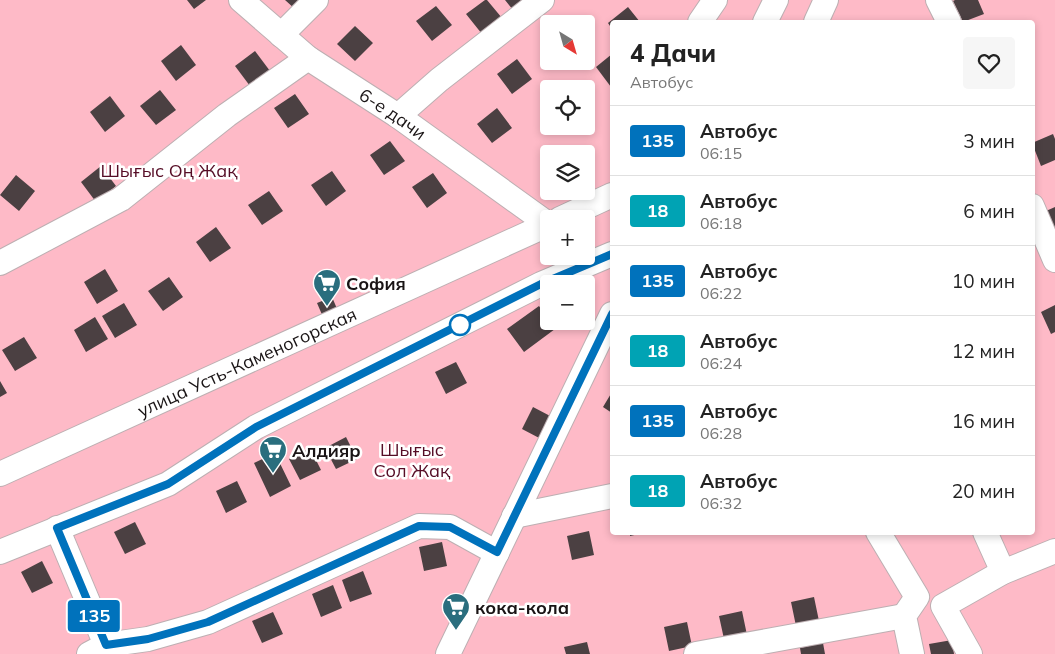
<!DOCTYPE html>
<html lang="ru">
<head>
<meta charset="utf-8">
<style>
  body { margin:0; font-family:Mulish,sans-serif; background:#f6f6f6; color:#222; height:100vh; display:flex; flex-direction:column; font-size:19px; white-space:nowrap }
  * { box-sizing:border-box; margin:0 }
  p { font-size:16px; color:#767676 }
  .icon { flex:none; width:28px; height:28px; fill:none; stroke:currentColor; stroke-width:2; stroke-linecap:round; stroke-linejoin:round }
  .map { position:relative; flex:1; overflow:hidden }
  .sheet { position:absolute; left:610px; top:20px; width:425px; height:515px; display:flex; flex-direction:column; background:#fff; border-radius:5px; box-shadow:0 2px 8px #0003 }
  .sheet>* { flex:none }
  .badge { padding:0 10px; border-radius:4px; font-size:18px; line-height:32px }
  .needle { width:32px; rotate:143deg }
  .buttons { position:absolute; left:540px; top:15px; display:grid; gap:10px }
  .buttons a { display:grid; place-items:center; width:55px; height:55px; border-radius:5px; background:#fff; box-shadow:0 2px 8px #0003; font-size:25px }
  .map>.badge { position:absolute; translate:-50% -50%; box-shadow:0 0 0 2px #fff }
  .round { display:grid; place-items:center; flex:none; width:52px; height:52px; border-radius:5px; background:#f6f6f6 }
  .summary { display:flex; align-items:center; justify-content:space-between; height:85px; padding:0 20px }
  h1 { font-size:24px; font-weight:800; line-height:38px }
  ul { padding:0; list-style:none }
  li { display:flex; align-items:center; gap:15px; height:70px; padding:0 20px; border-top:1px solid #e0e0e0 }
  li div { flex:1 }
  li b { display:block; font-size:19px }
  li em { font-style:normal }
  li .badge { min-width:55px; font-weight:700; text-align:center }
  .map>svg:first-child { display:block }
  .green { fill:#febac7; fill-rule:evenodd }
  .building { fill:#4b4042 }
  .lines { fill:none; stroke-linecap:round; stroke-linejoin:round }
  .minor-casing { stroke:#bdafb2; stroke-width:26 }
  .minor { stroke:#fff; stroke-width:24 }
  .line-casing { stroke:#fff; stroke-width:11 }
  .line { stroke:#0072bc; stroke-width:8 }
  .stop-dot { fill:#fff; stroke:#0072bc; stroke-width:2.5 }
  .labels { text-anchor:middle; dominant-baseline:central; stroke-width:5; stroke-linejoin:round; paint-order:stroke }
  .street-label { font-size:18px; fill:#191415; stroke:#fff }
  .park-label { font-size:18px; fill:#560d26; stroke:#fff }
  .poi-label { font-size:18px; font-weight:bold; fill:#191415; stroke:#fff; text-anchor:start }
</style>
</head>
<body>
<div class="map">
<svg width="1055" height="654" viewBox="0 0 1055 654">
  <rect width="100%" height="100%" fill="#fef0f2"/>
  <path class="green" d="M0,0H1055V654H0ZM612,22H1032V532H612ZM549,24H586V61H549ZM549,89H586V126H549ZM549,154H586V191H549ZM549,219H586V256H549ZM549,284H586V321H549Z"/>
  <path class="building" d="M187,0H206L194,9Z
    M285,0H304L295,9Z
    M485,0H487L502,18L482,34L466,14Z
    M505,0H526L513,10Z
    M955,0H978L984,14L963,22L953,1Z
    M436,6L452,25L432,41L416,21Z
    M628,7L640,22H612V29L608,23Z
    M355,26L373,43L355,61L337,44Z
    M181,45L196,65L176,81L161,61Z
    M255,51L270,71L250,86L235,66Z
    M612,54V86L611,87L596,67Z
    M517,59L532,79L512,94L497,74Z
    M160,90L176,110L156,125L140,106Z
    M295,94L309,114L288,128L274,108Z
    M110,96L125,116L105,132L90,112Z
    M497,108L512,128L492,143L477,124Z
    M1053,134L1055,139V160L1041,166L1032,143Z
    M390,141L405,161L384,175L370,155Z
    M101,166L116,186L96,202L81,182Z
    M332,171L346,191L326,206L311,185Z
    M433,173L447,193L427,208L412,187Z
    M16,175L35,191L19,211L0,195Z
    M269,191L283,211L262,225L248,205Z
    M1055,207V231L1046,211Z
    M216,227L231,248L210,262L196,242Z
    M105,269L118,291L97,304L84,282Z
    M169,277L183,297L163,311L148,291Z
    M332,297L338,311L323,317L317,303Z
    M124,303L137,325L115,338L102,316Z
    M1055,305V332L1051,334L1041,312Z
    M539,306L555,329L524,352L507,329Z
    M95,317L108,339L86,352L74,330Z
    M24,337L37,358L15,371L2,350Z
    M456,362L467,383L446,394L435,372Z
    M0,381L7,393L0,397Z
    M612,392V413L603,407Z
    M533,407L554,418L543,440L522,429Z
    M346,437L357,459L336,469L325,448Z
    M310,448L321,470L300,480L289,459Z
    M275,453L291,486L270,497L254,463Z
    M237,481L247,502L226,513L216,491Z
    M135,522L146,544L125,554L114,532Z
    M589,531L594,555L572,560L567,536Z
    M630,532H643V533L630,536Z
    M442,542L447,566L424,571L419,547Z
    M42,561L53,583L32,593L21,572Z
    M363,571L372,594L350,602L342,580Z
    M333,585L342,608L321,617L312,594Z
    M814,597L819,621L796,626L791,602Z
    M742,611L747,635L724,639L719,616Z
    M273,612L283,634L262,643L252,621Z
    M687,622L692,646L669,651L664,627Z
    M952,640L954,654H931L929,644Z
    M587,642L590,654H566L564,647Z
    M823,643L825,654H801L800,648Z"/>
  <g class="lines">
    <defs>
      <g id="minor">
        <path id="s1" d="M241,0L308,58L398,116L548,224"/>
        <path d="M938,0L949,22"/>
        <path d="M700,22L715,0"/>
        <path d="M765,22L776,0"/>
        <path d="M816,22L826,0"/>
        <path d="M281,35L316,0"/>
        <path d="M398,116L439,80L542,0"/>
        <path d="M1032,206L1055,260"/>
        <path d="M560,219L612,195"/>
        <path d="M0,263L121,199L227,115L308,58"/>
        <path id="s2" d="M0,474L549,224"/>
        <path d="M514,516L612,496"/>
        <path d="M57,528L106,645"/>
        <path d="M878,532L917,597L904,616L912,654"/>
        <path d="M985,532L1003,572"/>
        <path d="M0,552L168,484L256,427L541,284L612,254"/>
        <path d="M89,654L106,645L148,639L208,622L419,526L450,527L497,553"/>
        <path d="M448,654L612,314"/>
        <path d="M696,654L904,616"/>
        <path d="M970,654L943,606L1003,572L1055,551"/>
      </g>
    </defs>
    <use href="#minor" class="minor-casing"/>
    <use href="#minor" class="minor"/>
  </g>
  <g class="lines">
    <defs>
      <path id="line" d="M612,254L541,284L256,427L168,484L57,528L106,645L148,639L208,622L419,526L450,527L497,552L612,314"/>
    </defs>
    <use href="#line" class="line-casing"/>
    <use href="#line" class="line"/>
  </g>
  <defs>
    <symbol id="supermarket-pin" viewBox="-11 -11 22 30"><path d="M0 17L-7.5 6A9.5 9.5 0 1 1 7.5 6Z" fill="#2a6e7e" stroke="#fff"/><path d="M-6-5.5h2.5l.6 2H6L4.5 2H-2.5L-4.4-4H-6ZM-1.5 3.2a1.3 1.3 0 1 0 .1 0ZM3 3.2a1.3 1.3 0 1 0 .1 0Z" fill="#fff"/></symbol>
  </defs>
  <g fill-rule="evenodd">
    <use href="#supermarket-pin" x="311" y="267" width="32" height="43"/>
    <use href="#supermarket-pin" x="257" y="434" width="32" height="43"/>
    <use href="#supermarket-pin" x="440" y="591" width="32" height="43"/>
  </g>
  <circle class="stop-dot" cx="460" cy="325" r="10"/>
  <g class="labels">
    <g class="street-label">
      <text stroke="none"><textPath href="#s1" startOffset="190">6-е дачи</textPath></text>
      <text stroke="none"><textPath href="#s2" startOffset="271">улица Усть-Каменогорская</textPath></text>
    </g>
    <g class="park-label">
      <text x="169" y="170">Шығыс Оң Жақ</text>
      <text x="412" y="449">Шығыс<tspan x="412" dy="21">Сол Жақ</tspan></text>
    </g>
    <g class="poi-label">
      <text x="346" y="283">София</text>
      <text x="292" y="450">Алдияр</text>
      <text x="475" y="607">кока-кола</text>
    </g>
  </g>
</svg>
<div class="buttons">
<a><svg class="needle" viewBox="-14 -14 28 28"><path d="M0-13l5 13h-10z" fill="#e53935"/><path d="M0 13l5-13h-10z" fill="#767676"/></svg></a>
<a><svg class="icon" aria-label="locate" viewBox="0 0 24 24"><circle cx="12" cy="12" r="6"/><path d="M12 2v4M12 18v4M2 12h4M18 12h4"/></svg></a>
<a><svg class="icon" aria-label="layers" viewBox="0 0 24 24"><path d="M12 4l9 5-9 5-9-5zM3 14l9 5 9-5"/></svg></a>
<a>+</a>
<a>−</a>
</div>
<b class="badge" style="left:94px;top:616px;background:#0072bc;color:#fff">135</b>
<section class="sheet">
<div class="summary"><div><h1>4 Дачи</h1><p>Автобус</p></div><a class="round"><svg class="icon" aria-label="heart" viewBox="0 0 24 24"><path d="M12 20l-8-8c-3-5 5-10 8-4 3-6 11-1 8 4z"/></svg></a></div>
<ul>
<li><span class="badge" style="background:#0072bc;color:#fff">135</span><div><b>Автобус</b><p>06:15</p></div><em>3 мин</em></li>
<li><span class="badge" style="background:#00a3b4;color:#fff">18</span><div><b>Автобус</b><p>06:18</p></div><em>6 мин</em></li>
<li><span class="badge" style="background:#0072bc;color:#fff">135</span><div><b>Автобус</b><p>06:22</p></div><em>10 мин</em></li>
<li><span class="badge" style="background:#00a3b4;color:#fff">18</span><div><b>Автобус</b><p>06:24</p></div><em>12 мин</em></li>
<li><span class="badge" style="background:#0072bc;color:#fff">135</span><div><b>Автобус</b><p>06:28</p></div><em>16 мин</em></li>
<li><span class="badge" style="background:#00a3b4;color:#fff">18</span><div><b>Автобус</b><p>06:32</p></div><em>20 мин</em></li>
</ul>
</section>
</div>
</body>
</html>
